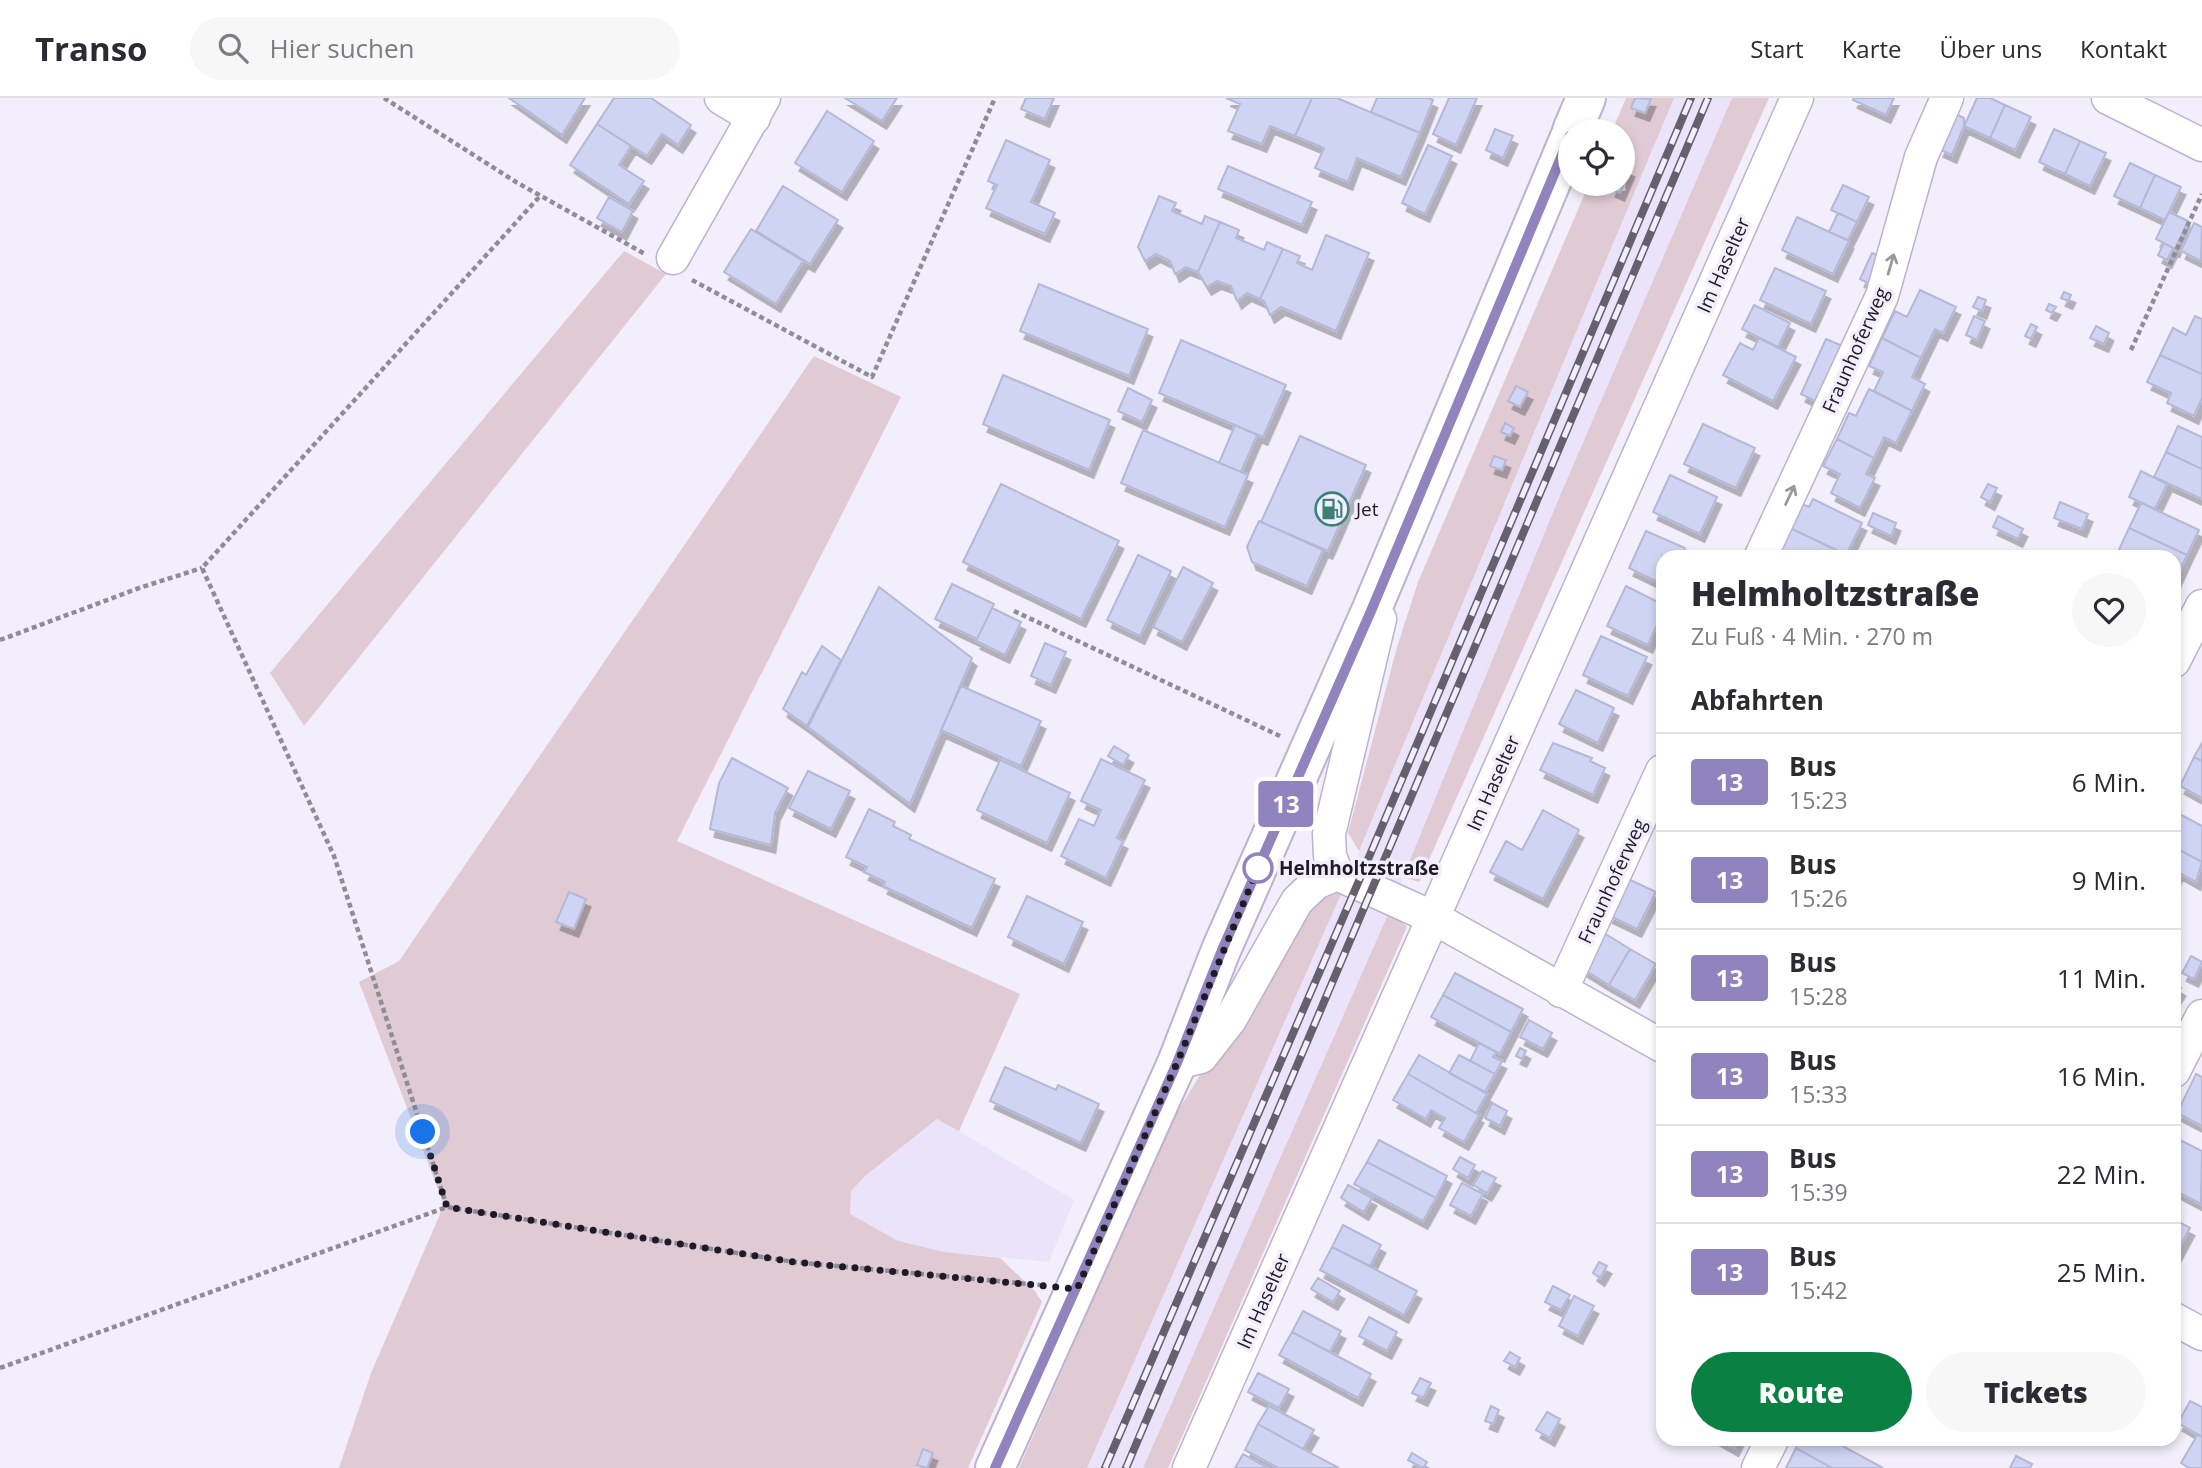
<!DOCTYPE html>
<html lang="de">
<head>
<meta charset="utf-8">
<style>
  body { margin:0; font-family:"Open Sans",sans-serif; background:#f7f7f7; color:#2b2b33; height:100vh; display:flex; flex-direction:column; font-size:26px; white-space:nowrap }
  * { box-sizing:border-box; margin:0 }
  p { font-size:23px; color:#7c7c81 }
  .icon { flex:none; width:38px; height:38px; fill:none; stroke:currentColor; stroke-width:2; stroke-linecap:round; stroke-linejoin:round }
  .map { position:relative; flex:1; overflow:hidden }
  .details { position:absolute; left:1656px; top:452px; width:525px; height:896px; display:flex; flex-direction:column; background:#fff; border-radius:21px; box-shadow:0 4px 10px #0003 }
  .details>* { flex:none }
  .badge { padding:0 14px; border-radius:5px; font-size:24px; line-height:46px }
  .buttons { position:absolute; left:1558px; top:21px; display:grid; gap:14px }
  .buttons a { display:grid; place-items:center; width:77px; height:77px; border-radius:50%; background:#fff; box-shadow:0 4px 10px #0003; font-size:35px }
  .you { position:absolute; width:35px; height:35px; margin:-18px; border:5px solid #fff; border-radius:50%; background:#1a73e8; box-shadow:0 0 0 10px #1a73e833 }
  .map>.badge { position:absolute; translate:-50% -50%; box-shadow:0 0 0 4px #fff }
  h2 { padding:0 35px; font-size:26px; line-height:63px }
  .round { display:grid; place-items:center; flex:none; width:74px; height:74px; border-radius:37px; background:#f7f7f7 }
  .head { display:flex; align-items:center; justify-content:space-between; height:119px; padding:0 35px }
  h1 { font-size:33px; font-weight:800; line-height:52px }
  .cta { display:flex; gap:14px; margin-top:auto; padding:14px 35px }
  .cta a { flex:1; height:80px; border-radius:42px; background:#0b8043; color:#fff; font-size:28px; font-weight:800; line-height:80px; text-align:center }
  .cta a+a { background:#f7f7f7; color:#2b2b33 }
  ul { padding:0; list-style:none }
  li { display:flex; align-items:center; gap:21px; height:98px; padding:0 35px; border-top:2px solid #e1e1e2 }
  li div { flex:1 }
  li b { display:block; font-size:26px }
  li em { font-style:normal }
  li .badge { min-width:77px; font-weight:700; text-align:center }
  header { display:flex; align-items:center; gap:42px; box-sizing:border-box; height:98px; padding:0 35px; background:#fff; border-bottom:2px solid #e1e1e2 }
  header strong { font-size:33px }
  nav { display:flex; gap:38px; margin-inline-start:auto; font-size:24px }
  .search { width:490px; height:63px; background:#f7f7f7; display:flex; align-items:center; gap:18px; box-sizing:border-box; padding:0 24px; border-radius:38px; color:#7c7c81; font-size:26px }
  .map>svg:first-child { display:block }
  .built { fill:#ebe3fa }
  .green { fill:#e0cbd4 }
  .building { fill:#cfd4f3; stroke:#b4b8d7; stroke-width:2; filter:url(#shadow) }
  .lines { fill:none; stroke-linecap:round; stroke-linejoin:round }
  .minor-casing { stroke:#bcb1cf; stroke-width:35 }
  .major-casing { stroke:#bcb1cf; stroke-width:42 }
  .path { stroke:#8f8b97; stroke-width:4.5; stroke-dasharray:5 3.5; stroke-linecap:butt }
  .minor { stroke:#fff; stroke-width:32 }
  .major { stroke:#fff; stroke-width:38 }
  .rail-casing { stroke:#65606c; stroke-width:8 }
  .rail { stroke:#f3eefb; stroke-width:5; stroke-dasharray:16; stroke-linecap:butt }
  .oneway { stroke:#9a989d }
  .line-casing { stroke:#fff; stroke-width:16 }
  .line { stroke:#9184be; stroke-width:10 }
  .walk { stroke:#1f1b26; stroke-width:7; stroke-dasharray:0 12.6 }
  .stop-dot { fill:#fff; stroke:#9184be; stroke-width:3.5 }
  .labels { text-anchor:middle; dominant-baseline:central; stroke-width:7; stroke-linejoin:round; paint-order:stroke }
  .street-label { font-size:19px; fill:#1f1b26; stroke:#f3eefb }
  .poi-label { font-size:19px; fill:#1f1b26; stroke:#f3eefb; text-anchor:start }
  .stop-label { font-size:19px; font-weight:bold; fill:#1f1b26; stroke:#f3eefb; text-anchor:start }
</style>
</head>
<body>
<header>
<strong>Transo</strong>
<div class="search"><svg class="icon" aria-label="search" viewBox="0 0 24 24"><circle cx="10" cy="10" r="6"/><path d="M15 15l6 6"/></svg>Hier suchen</div>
<nav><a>Start</a><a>Karte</a><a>Über uns</a><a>Kontakt</a></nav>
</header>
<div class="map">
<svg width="2202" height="1370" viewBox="0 0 2202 1370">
  <defs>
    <filter id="shadow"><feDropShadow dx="4.5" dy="8" stdDeviation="0" flood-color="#0004"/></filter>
  </defs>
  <rect width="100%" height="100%" fill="#f3eefb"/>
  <path class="built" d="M1674,0H1732L1559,400L1390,812L1143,1370H1087L1342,794Z
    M937,1020L1074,1102L1049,1164L945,1154L898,1143L850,1117V1093L865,1078Z"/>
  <path class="green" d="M1626,0H1674L1359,753L1348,735L1397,549L1418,484L1589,86H1622V33H1612Z
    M1732,0H1769L1419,784L1403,779L1559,400Z
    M624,153L666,176L304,628L270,575Z
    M814,258L901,299L677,743L1020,896L959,1033L937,1021L865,1078L851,1093L850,1116L898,1143L945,1154L1000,1160L1035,1193L1042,1204L968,1370H339L371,1275L444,1107L359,884L399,863Z
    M1328,790L1342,794L1087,1370H1019L1174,1019L1307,805Z
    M1390,812L1407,829L1168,1370H1143Z"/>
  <path class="building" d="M509,0H585L562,37Z
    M614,0H651L691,27L678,47L662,36L647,58L597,26Z
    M845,0H897L882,23Z
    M1026,0H1054L1045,21L1021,11Z
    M1226,0H1312L1295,38L1270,28L1262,46L1228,33L1240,6Z
    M1312,0H1337L1420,35L1401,79L1357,60L1348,84L1315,70L1324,50L1295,38Z
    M1377,0H1429L1433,2L1420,35L1371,14Z
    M1449,0H1477L1456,47L1433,36Z
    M1635,0L1651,1L1645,15L1631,10Z
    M1854,0H1894L1886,17L1853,2Z
    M1977,0H1990L2005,7L1990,40L1964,28Z
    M2005,7L2031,19L2015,52L1990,40Z
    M827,13L874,43L842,94L795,65Z
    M1954,15L1964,20V28L1952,57L1939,51Z
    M597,26L631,48L619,67L644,83L629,106L570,67Z
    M1495,31L1513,38L1503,60L1486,52Z
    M2054,31L2080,43L2065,76L2039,64Z
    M1006,42L1050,62L1031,104L1055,115L1045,136L986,110L997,87L988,83Z
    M2080,43L2106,55L2090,88L2065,76Z
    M1428,47L1452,58L1425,116L1402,105Z
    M2130,65L2155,77L2140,110L2114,98Z
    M1228,68L1312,104L1302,127L1218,91Z
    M1622,68L1630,71L1620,95L1611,91L1613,86H1622Z
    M2155,77L2181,89L2165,122L2140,110Z
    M1843,87L1869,99L1857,124L1831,112Z
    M783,88L838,122L810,166L756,133Z
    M1159,98L1176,105L1172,113L1202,126L1205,118L1220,124L1198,174L1186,169L1175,176L1170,163L1156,156L1145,163L1138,149Z
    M609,99L633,113L622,134L597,120Z
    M2169,114L2188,123L2175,151L2156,141Z
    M1838,115L1857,124L1848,142L1829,134Z
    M1797,119L1849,143L1833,176L1782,152Z
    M1220,124L1239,132L1236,140L1264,152L1267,144L1283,151L1260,201L1247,195L1237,203L1231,188L1217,183L1207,189L1198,174Z
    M2194,125L2202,129L2201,163L2181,153Z
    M751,131L803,163L776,206L724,174Z
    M1326,137L1369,155L1336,233L1281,209L1270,217L1264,203L1260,201L1283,151L1300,158L1297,165L1312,172Z
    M2164,145L2173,150L2167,162L2158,157Z
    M1872,155L1883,160L1870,186L1860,181Z
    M1775,170L1826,193L1811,226L1760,202Z
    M1039,186L1148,231L1129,278L1020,233Z
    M1920,192L1956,209L1943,235L1935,231L1921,260L1882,240L1895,213L1907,219Z
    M2064,194L2071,197L2068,203L2061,200Z
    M1978,199L1986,202L1982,213L1973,209Z
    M2049,206L2056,209L2052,215L2046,212Z
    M1754,207L1790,225L1778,249L1742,231Z
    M1974,218L1985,223L1977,242L1966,237Z
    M2195,218L2202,221V276L2160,257L2173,230L2186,237Z
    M2031,226L2037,229L2031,241L2025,238Z
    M2096,228L2109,235L2104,246L2090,240Z
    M1759,240L1796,259L1773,303L1723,277L1740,245L1753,252Z
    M1882,240L1921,260L1912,279L1925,286L1912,313L1874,293L1883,274L1869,268Z
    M1826,241L1845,249L1819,305L1801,296Z
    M1181,242L1286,287L1263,339L1159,295Z
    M2160,257L2202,276V300L2194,318L2167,305L2171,295L2147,284Z
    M1003,277L1110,322L1089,372L983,326Z
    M1516,288L1528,294L1520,309L1508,303Z
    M1128,290L1152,302L1142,324L1118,313Z
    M1869,291L1912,313L1896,345L1884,339L1874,360L1837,341L1849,315L1856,318Z
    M1505,325L1514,330L1510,338L1501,334Z
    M1703,326L1755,350L1736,390L1684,366Z
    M1235,327L1257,337L1241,374L1219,365Z
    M2178,328L2202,339V371L2166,354Z
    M1143,332L1248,377L1225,429L1121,385Z
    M1300,338L1366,367L1328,453L1261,424Z
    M1837,341L1874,360L1866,376L1875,380L1860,410L1831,395L1840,376L1823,368Z
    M2166,354L2202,371V401L2154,379Z
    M1494,358L1506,362L1502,372L1490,368Z
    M2141,373L2167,386L2155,411L2129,399Z
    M1670,377L1717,399L1700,436L1653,414Z
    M1001,386L1119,443L1081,521L963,464Z
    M1988,386L1997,390L1990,404L1981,399Z
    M1813,401L1862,425L1846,457L1788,429L1800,405L1809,409Z
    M2060,404L2088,416L2082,431L2054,420Z
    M2141,405L2199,432L2187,457L2129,430Z
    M1873,415L1896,425L1891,438L1868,427Z
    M1998,418L2023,431L2018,441L1993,429Z
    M1259,423L1323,452L1307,488L1252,464L1247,449Z
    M1788,429L1849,458H1774Z
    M2129,430L2187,457L2175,483L2174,458L2117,456Z
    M1646,433L1685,450L1681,458H1662V486L1629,470Z
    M1138,457L1171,473L1140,538L1107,522Z
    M1183,469L1213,485L1182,544L1153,529Z
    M952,486L994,506L977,541L935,521Z
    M1626,488L1662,506V516L1648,547L1607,528Z
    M879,489L972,560L910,706L808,629Z
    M992,510L1021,524L1005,557L976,543Z
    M1601,538L1647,559L1628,598L1583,577Z
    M1045,545L1066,554L1051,587L1031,578Z
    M822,548L841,562L807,628L783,611L802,574L806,577Z
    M961,588L1041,623L1021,668L941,632Z
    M1576,592L1614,610L1598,645L1559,626Z
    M1553,645L1592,660L1590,663L1605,670L1593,697L1540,672Z
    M2202,645V663L2194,659Z
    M1114,648L1129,657L1123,667L1108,658Z
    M2194,659L2202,663V700L2180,688Z
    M732,660L788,690L775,715L771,747L710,731L719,685Z
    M1101,661L1145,682L1117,740L1123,743L1106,780L1061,758L1079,721L1094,728L1101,712L1081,703Z
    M1000,662L1070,695L1047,745L977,712Z
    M808,673L850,693L831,731L789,710Z
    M869,711L895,724L893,728L911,737L909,741L995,781L972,830L883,788L885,784L864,774L867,769L846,759Z
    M1543,712L1579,732L1543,801L1490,774L1506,743L1522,752Z
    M2174,713L2202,728V764L2174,749Z
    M2174,749L2202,764L2196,784L2178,774L2174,783Z
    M1626,780L1656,794L1637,831L1608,817Z
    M569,794L586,801L574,831L556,824Z
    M1027,798L1083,824L1064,866L1008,839Z
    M1604,835L1630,851L1609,887L1583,871Z
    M1630,851L1656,866L1635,902L1609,887Z
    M2191,858L2202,864L2194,881L2182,875Z
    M1455,875L1523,911L1511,934L1443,897Z
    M2174,886L2181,890L2174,901Z
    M1443,897L1511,934L1500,956L1431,919Z
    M1529,922L1552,935L1543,951L1520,939Z
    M1479,945L1496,954L1493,959L1502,963L1495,976L1470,963Z
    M1520,950L1526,953L1522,961L1516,958Z
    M1419,957L1487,996L1476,1015L1408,976Z
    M1459,957L1495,976L1485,994L1449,975Z
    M1005,969L1056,992L1058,987L1099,1006L1081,1045L990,1003Z
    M1408,976L1479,1017L1464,1044L1439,1030L1445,1020L1431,1012L1426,1021L1393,1002Z
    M2196,976L2202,979V1028L2177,1015Z
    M1492,1005L1507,1013L1500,1028L1485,1020Z
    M2174,1039L2202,1053L2201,1106L2174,1092Z
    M1379,1042L1447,1078L1436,1100L1367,1064Z
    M1460,1059L1475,1067L1468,1080L1453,1071Z
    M1367,1064L1436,1100L1423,1123L1354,1086Z
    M1482,1073L1496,1080L1487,1095L1473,1087Z
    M1462,1085L1483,1096L1471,1118L1450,1107Z
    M1348,1087L1372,1100L1364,1114L1341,1100Z
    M2174,1121L2190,1130L2176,1156L2174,1155Z
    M1343,1127L1381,1147L1370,1168L1332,1149Z
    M1332,1149L1417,1193L1404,1217L1320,1172Z
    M1599,1164L1607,1168L1600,1180L1593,1175Z
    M1318,1180L1340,1193L1333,1204L1311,1191Z
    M1553,1188L1570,1197L1561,1212L1545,1204Z
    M1574,1198L1594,1208L1578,1238L1559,1228Z
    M1303,1213L1341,1233L1330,1254L1292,1234Z
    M1369,1219L1397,1234L1387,1253L1359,1238Z
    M1292,1234L1371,1276L1358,1300L1279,1257Z
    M1510,1254L1520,1260L1515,1269L1504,1263Z
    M1258,1275L1289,1291L1279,1310L1248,1294Z
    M1420,1280L1431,1285L1423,1300L1412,1295Z
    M2190,1303L2202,1309V1339L2178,1325Z
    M1269,1308L1314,1332L1303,1351L1258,1326Z
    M1491,1308L1499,1312L1493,1326L1485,1323Z
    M1547,1314L1560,1321L1550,1340L1536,1332Z
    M1258,1326L1303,1351L1339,1370H1278L1245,1352Z
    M2198,1336L2202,1339V1370H2189L2181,1365Z
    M1716,1340H1739L1734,1350Z
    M1801,1340H1828L1883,1370H1832L1796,1350Z
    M1796,1350L1832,1370H1786Z
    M923,1351L933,1355L927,1370L917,1367Z
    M1412,1355L1427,1364L1423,1370L1408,1362Z
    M1243,1356L1268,1370H1235Z
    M2016,1358L2032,1366L2030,1370H2010Z"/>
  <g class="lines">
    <defs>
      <path id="minor" d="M721,0L754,20
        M2108,0L2202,47
        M673,160L764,0
        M1761,458L1882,198L1921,59L1947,0
        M1380,521L1329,736L1330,758L1337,776L1434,820L1662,948
        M2174,563L2202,508
        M1561,893L1662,673
        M1177,965L1201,959L1230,922L1297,803L1316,785L1337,776
        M2174,973L2202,918
        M2174,1221L2202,1236
        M1189,1370L1797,0
        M1758,1370L1773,1340"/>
      <path id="major" d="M1572,33L1586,0
        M995,1370L1177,965L1221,852L1371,513L1570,39"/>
    </defs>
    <use href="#minor" class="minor-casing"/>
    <use href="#major" class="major-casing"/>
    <path class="path" d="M384,0L516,84L645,156
      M692,182L872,279L995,0
      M2131,252L2202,96
      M1014,513L1280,638
      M0,542L142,489L202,470
      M447,1109L334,758L202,470L540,98
      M0,1270L447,1109L794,1164L1040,1187"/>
    <use href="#minor" class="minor"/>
    <use href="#major" class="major"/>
    <defs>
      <path id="rail" d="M1105,1370L1358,785L1691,0
        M1126,1370L1708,0"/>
    </defs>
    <use href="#rail" class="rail-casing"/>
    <use href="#rail" class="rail"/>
  </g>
  <defs><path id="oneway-shaft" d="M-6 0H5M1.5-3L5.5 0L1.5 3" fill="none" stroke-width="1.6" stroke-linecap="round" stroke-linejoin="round" transform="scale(1.75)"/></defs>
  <g class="oneway">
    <use href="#oneway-shaft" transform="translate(1891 166) rotate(-74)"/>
    <use href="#oneway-shaft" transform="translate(1790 397) rotate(-65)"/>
  </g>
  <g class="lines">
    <defs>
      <path id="line" d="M995,1370L1177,965L1222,852L1371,513L1570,38"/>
    </defs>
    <use href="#line" class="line-casing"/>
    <use href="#line" class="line"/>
    <path class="walk" d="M423,1034L447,1109L794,1164L1077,1191L1177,965L1258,770"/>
  </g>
  <defs>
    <symbol id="fuel-ring" viewBox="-11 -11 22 22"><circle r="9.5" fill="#f3eefb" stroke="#3c8177" stroke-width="1.5"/><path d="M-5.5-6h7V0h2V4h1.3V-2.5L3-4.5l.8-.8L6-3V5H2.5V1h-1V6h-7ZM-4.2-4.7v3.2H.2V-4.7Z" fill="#3c8177"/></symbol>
  </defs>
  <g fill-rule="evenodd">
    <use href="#fuel-ring" x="1313" y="392" width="38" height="38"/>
  </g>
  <circle class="stop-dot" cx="1258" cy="770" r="14"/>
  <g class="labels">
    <g class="street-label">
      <text transform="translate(1723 167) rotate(-66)">Im Haselter</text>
      <text transform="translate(1855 252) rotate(-66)">Fraunhoferweg</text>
      <text transform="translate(1493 685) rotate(-66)">Im Haselter</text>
      <text transform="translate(1612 783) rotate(-65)">Fraunhoferweg</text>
      <text transform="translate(1263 1203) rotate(-66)">Im Haselter</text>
    </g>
    <g class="poi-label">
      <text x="1356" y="411">Jet</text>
    </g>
    <g class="stop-label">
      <text x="1279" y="770">Helmholtzstraße</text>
    </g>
  </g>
</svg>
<div class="buttons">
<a><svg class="icon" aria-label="locate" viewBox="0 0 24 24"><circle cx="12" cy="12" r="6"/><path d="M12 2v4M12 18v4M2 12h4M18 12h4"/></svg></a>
</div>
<div class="you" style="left:423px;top:1034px"></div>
<b class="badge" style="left:1286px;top:706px;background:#9184be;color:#fff">13</b>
<section class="details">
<div class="head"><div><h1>Helmholtzstraße</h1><p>Zu Fuß · 4 Min. · 270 m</p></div><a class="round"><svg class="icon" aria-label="heart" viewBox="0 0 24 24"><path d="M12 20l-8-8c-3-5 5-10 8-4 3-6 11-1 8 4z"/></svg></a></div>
<h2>Abfahrten</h2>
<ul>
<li><span class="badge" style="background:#9184be;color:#fff">13</span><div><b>Bus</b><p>15:23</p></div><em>6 Min.</em></li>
<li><span class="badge" style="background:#9184be;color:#fff">13</span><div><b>Bus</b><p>15:26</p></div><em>9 Min.</em></li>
<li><span class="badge" style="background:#9184be;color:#fff">13</span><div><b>Bus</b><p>15:28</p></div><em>11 Min.</em></li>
<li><span class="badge" style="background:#9184be;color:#fff">13</span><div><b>Bus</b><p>15:33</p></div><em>16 Min.</em></li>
<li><span class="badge" style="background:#9184be;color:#fff">13</span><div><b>Bus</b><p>15:39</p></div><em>22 Min.</em></li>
<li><span class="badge" style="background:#9184be;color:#fff">13</span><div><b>Bus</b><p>15:42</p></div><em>25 Min.</em></li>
</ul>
<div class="cta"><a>Route</a><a>Tickets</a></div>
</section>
</div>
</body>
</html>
